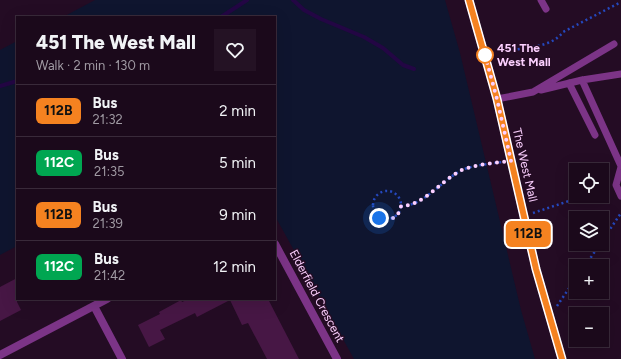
<!DOCTYPE html>
<html lang="en">
<head>
<meta charset="utf-8">
<style>
  body { margin:0; font-family:Figtree,sans-serif; background:#241224; color:#f1f3f6; height:100vh; display:flex; flex-direction:column; font-size:15px; white-space:nowrap }
  * { box-sizing:border-box; margin:0 }
  p { font-size:13px; color:#a09aa3 }
  .icon { flex:none; width:22px; height:22px; fill:none; stroke:currentColor; stroke-width:2; stroke-linecap:round; stroke-linejoin:round }
  .map { position:relative; flex:1; overflow:hidden }
  .drawer { position:absolute; left:16px; top:16px; width:260px; height:284px; display:flex; flex-direction:column; background:#1b091b; border-radius:0px; box-shadow:0 4px 16px #0002,0 0 0 1px #392a3a }
  .drawer>* { flex:none }
  .badge { padding:0 8px; border-radius:6px; font-size:14px; line-height:26px }
  .tools { position:absolute; left:569px; top:163px; display:grid; gap:8px }
  .tools a { display:grid; place-items:center; width:40px; height:40px; border-radius:0px; background:#1b091b; box-shadow:0 4px 16px #0002,0 0 0 1px #392a3a; font-size:20px }
  .you { position:absolute; width:20px; height:20px; margin:-10px; border:3px solid #fff; border-radius:50%; background:#1a73e8; box-shadow:0 0 0 6px #1a73e833 }
  .map>.badge { position:absolute; translate:-50% -50%; box-shadow:0 0 0 2px #fff }
  .round { display:grid; place-items:center; flex:none; width:42px; height:42px; border-radius:0px; background:#241224 }
  .overview { display:flex; align-items:center; justify-content:space-between; height:68px; padding:0 20px }
  h1 { font-size:19px; font-weight:800; line-height:30px }
  ul { padding:0; list-style:none }
  li { display:flex; align-items:center; gap:12px; height:52px; padding:0 20px; border-top:1px solid #392a3a }
  li div { flex:1 }
  li b { display:block; font-size:15px }
  li em { font-style:normal }
  li .badge { min-width:44px; font-weight:700; text-align:center }
  .map>svg:first-child { display:block }
  .green { fill:#0f152f }
  .lines { fill:none; stroke-linecap:round; stroke-linejoin:round }
  .stream { stroke:#230644; stroke-width:4 }
  .building { fill:#471745 }
  .path { stroke:#2548be; stroke-width:2.5; stroke-dasharray:2 3; stroke-linecap:butt }
  .lane { stroke:#7c3487; stroke-width:7 }
  .street { stroke:#7c3487; stroke-width:8 }
  .secondary { stroke:#e967ff; stroke-width:8 }
  .line-casing { stroke:#fff; stroke-width:9 }
  .line { stroke:#f58220; stroke-width:6 }
  .walk { stroke:#fcd0ff; stroke-width:4; stroke-dasharray:0 7.2 }
  .stop-dot { fill:#fff; stroke:#f58220; stroke-width:2 }
  .labels { text-anchor:middle; dominant-baseline:central; stroke-width:3; stroke-linejoin:round; paint-order:stroke }
  .stop-label { font-size:12px; font-weight:bold; fill:#fcd0ff; stroke:#240c24; text-anchor:start }
  .street-label { font-size:12px; fill:#fcd0ff; stroke:#240c24 }
</style>
</head>
<body>
<div class="map">
<svg width="621" height="359" viewBox="0 0 621 359">
  <rect width="100%" height="100%" fill="#240c24"/>
  <path class="green" d="M95,0H445L460,53L521,310L535,359H354L275,216V17H63Z
    M17,41V246L0,255V50Z"/>
  <g class="lines">
    <path class="stream" d="M293,0L304,10L321,19L364,37L383,48L403,65L414,69
      M221,17L247,0
      M0,86L17,81"/>
  </g>
  <path class="building" d="M17,278V302L21,310L0,321V287Z
    M189,299H268L299,359H267L248,323L242,325L230,300L197,317L195,313L160,330L165,339L149,347L138,325L160,314L159,312L181,300L182,302Z"/>
  <g class="lines">
    <path class="path" d="M508,51C526,47 551,48 563,32L621,2
      M602,190L608,188
      M373 205a14 14 0 1 1 28 0a14 14 0 1 1-28 0Z
      M401,206C424,206 442,180 462,170C474,165 489,164 502,162
      M533,213L584,196
      M602,241L621,213
      M585,266L600,244
      M557,306L576,278"/>
    <path class="lane" d="M541,0L546,9
      M582,80L621,166
      M569,83L595,135
      M541,90L582,80L621,74
      M497,99L533,92L614,44
      M621,167L616,185L621,196"/>
    <path class="street" d="M275,244L337,359
      M94,306L122,359
      M0,355L107,299"/>
    <path class="secondary" d="M469,0L497,99L536,269L562,359"/>
  </g>
  <g class="lines">
    <defs>
      <path id="line" d="M469,0L497,99L536,269L562,359"/>
    </defs>
    <use href="#line" class="line-casing"/>
    <use href="#line" class="line"/>
    <path class="walk" d="M379,218C389,222 399,218 401,206C424,206 441,180 462,170C477,164 495,163 511,161L497,99L485,55"/>
  </g>
  <circle class="stop-dot" cx="485" cy="55" r="8"/>
  <g class="labels">
    <g class="stop-label">
      <text x="497" y="48">451 The<tspan x="497" dy="14">West Mall</tspan></text>
    </g>
    <g class="street-label">
      <text transform="translate(525 165) rotate(77)">The West Mall</text>
      <text transform="translate(317 296) rotate(62)">Elderfield Crescent</text>
    </g>
  </g>
</svg>
<div class="tools">
<a><svg class="icon" aria-label="locate" viewBox="0 0 24 24"><circle cx="12" cy="12" r="6"/><path d="M12 2v4M12 18v4M2 12h4M18 12h4"/></svg></a>
<a><svg class="icon" aria-label="layers" viewBox="0 0 24 24"><path d="M12 4l9 5-9 5-9-5zM3 14l9 5 9-5"/></svg></a>
<a>+</a>
<a>−</a>
</div>
<div class="you" style="left:379px;top:218px"></div>
<b class="badge" style="left:528px;top:234px;background:#f58220;color:#111">112B</b>
<section class="drawer">
<div class="overview"><div><h1>451 The West Mall</h1><p>Walk · 2 min · 130 m</p></div><a class="round"><svg class="icon" aria-label="heart" viewBox="0 0 24 24"><path d="M12 20l-8-8c-3-5 5-10 8-4 3-6 11-1 8 4z"/></svg></a></div>
<ul>
<li><span class="badge" style="background:#f58220;color:#111">112B</span><div><b>Bus</b><p>21:32</p></div><em>2 min</em></li>
<li><span class="badge" style="background:#00a651;color:#fff">112C</span><div><b>Bus</b><p>21:35</p></div><em>5 min</em></li>
<li><span class="badge" style="background:#f58220;color:#111">112B</span><div><b>Bus</b><p>21:39</p></div><em>9 min</em></li>
<li><span class="badge" style="background:#00a651;color:#fff">112C</span><div><b>Bus</b><p>21:42</p></div><em>12 min</em></li>
</ul>
</section>
</div>
</body>
</html>
